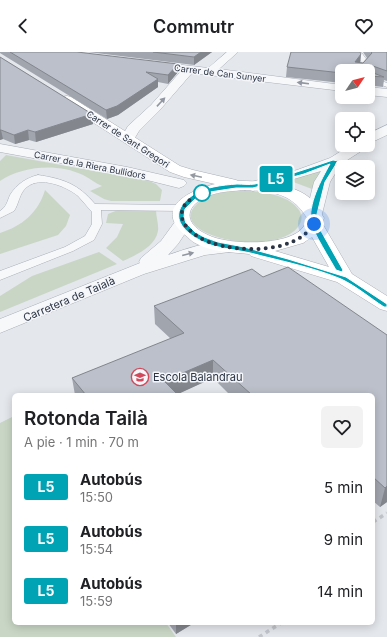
<!DOCTYPE html>
<html lang="es">
<head>
<meta charset="utf-8">
<style>
  body { margin:0; font-family:Inter,sans-serif; background:#f2f2f2; color:#202124; height:100vh; display:flex; flex-direction:column; font-size:15px; white-space:nowrap }
  * { box-sizing:border-box; margin:0 }
  p { font-size:13px; color:#757577 }
  .icon { flex:none; width:22px; height:22px; fill:none; stroke:currentColor; stroke-width:2; stroke-linecap:round; stroke-linejoin:round }
  .map { position:relative; flex:1; overflow:hidden }
  .side { position:absolute; left:12px; top:341px; width:363px; height:232px; display:flex; flex-direction:column; background:#fff; border-radius:6px; box-shadow:0 2px 10px #0003 }
  .side>* { flex:none }
  .badge { padding:0 8px; border-radius:3px; font-size:14px; line-height:26px }
  .needle { width:26px; rotate:55deg }
  .buttons { position:absolute; left:335px; top:12px; display:grid; gap:8px }
  .buttons a { display:grid; place-items:center; width:40px; height:40px; border-radius:6px; background:#fff; box-shadow:0 2px 10px #0003; font-size:20px }
  .you { position:absolute; width:20px; height:20px; margin:-10px; border:3px solid #fff; border-radius:50%; background:#1a73e8; box-shadow:0 0 0 6px #1a73e833 }
  .map>.badge { position:absolute; translate:-50% -50%; box-shadow:0 0 0 2px #fff }
  .round { display:grid; place-items:center; flex:none; width:42px; height:42px; border-radius:6px; background:#f2f2f2 }
  .headline { display:flex; align-items:center; justify-content:space-between; height:68px; padding:0 12px }
  h1 { font-size:19px; font-weight:600; line-height:30px }
  ul { padding:0; list-style:none }
  li { display:flex; align-items:center; gap:12px; height:52px; padding:0 12px }
  li div { flex:1 }
  li b { display:block; font-size:15px }
  li em { font-style:normal }
  li .badge { min-width:44px; font-weight:700; text-align:center }
  header { display:flex; justify-content:space-between; align-items:center; height:52px; padding:0 12px; background:#fff; font-size:18px; font-weight:600 }
  .map>svg:first-child { display:block }
  .green { fill:#c9d6c5 }
  .lines { fill:none; stroke-linecap:round; stroke-linejoin:round }
  .lane-casing { stroke:#a9aeb7; stroke-width:1 }
  .street-casing { stroke:#a9aeb7; stroke-width:1 }
  .secondary-casing { stroke:#a9aeb7; stroke-width:1 }
  .path { stroke:#c2c5cb; stroke-width:3.5; stroke-dasharray:4 4; stroke-linecap:butt }
  .lane { fill:#f7f8fa; fill-rule:evenodd }
  .street { fill:#f7f8fa; fill-rule:evenodd }
  .secondary { fill:#fff; fill-rule:evenodd }
  .wall { fill:#a1a5ae }
  .shaded-wall { fill:#83868d }
  .building { fill:#bbc0ca; stroke:#83868d }
  .oneway { fill:#9196a0 }
  .oneway2 { fill:#959aa2 }
  .line { fill:#00a3b4; stroke:#fff }
  .walk { stroke:#2b3445; stroke-width:4; stroke-dasharray:0 7.2 }
  .stop-dot { fill:#fff; stroke:#00a3b4; stroke-width:2 }
  .labels { text-anchor:middle; dominant-baseline:central; stroke-width:3; stroke-linejoin:round; paint-order:stroke }
  .far-street-label { font-size:9px; fill:#2b3445; stroke:#f4f6f9 }
  .street-label { font-size:11px; fill:#2b3445; stroke:#f4f6f9 }
  .poi-label { font-size:11px; fill:#2b3445; stroke:#f4f6f9; text-anchor:start }
</style>
</head>
<body>
<header><svg class="icon" aria-label="back" viewBox="0 0 24 24"><path d="M15 5l-7 7 7 7"/></svg>Commutr<svg class="icon" aria-label="heart" viewBox="0 0 24 24"><path d="M12 20l-8-8c-3-5 5-10 8-4 3-6 11-1 8 4z"/></svg></header>
<div class="map">
<svg width="387" height="585" viewBox="0 0 387 585">
  <rect width="100%" height="100%" fill="#e4e7ec"/>
  <path class="green" d="M6,103L149,129L156,132L162,138L160,149H111L104,147L90,139L102,134C95,131 89,126 83,123C57,111 23,114 0,129V109Z
    M326,115L312,137L288,128Z
    M45,138L70,163L66,174L58,183L0,202V181C22,174 38,161 45,138Z
    M253,139C268,141 290,144 299,158C303,164 302,170 298,175C273,207 163,183 197,152C212,138 234,139 253,139Z
    M118,158H156C156,165 159,173 158,179C155,195 136,203 123,209L106,196L117,185L123,172L106,171L108,162Z
    M99,200L117,212L0,260V244L32,224Z
    M14,364V571H166L176,585H0V371Z"/>
  <g class="lines">
    <defs>
      <path id="lane" d="M355,0H361L369,11L362,19H355L362,11Z
        M368,24L387,31V35L368,28Z
        M38,123C64,127 78,132 95,152L182,153L187,156L182,159L101,158L102,172L94,188L73,199L0,228V219L65,195L85,184L92,172V160C87,155 83,149 78,144C66,134 40,124 27,135C19,141 19,152 14,159L0,166V159C7,154 7,150 10,143C17,132 26,126 38,123Z"/>
      <path id="street" d="M227,0H238L219,17L342,33V39L192,21L159,59L139,79L133,89H123L121,86L128,74L151,53L181,19L145,14L144,12L145,10L149,9L208,16Z
        M368,35L387,37V45L368,43Z
        M387,73V83L368,92V82Z
        M0,92L127,115L184,128L187,131L184,134L179,136L127,123L0,100Z
        M351,93H368L366,96L341,112L330,130L322,162L320,166L314,167L308,166L306,162L314,130L321,119L253,139L247,137L245,134L247,131L297,118L330,106Z
        M183,166L189,167L192,171L178,192L168,203C189,196 216,186 238,191L241,195L238,199L205,203L144,222L0,281V267L140,211L139,210L141,206L161,189L177,167Z"/>
      <path id="secondary" d="M67,44L71,45L180,114L193,118L236,128L238,129C259,129 295,131 312,148C317,152 320,160 324,166L322,171L352,222L387,244V259L380,257L337,230L251,204L249,202C231,200 211,200 195,191C191,189 188,185 185,183C153,156 190,138 215,132L184,125L170,120L63,51L61,48L63,45ZM245,138C272,139 292,141 307,166C306,168 305,172 304,174C291,195 227,193 208,183C181,171 185,152 211,143C222,139 234,139 245,138ZM312,185L329,215L275,199L303,191Z"/>
    </defs>
    <use href="#lane" class="lane-casing"/>
    <use href="#street" class="street-casing"/>
    <use href="#secondary" class="secondary-casing"/>
    <path class="path" d="M373,470L387,461
      M259,585L281,571"/>
    <use href="#lane" class="lane"/>
    <use href="#street" class="street"/>
    <use href="#secondary" class="secondary"/>
  </g>
  <path class="wall" d="M0,0H77L178,20L168,32L158,30V35L118,63L107,67L0,1Z
    M88,0H212L194,13Z
    M363,0H387V29L384,28L383,35L368,33V19H342V31L286,25L287,15L361,2L360,11H363L367,6Z
    M0,5L92,62L93,72L36,90L29,88L15,92L3,87L0,88Z
    M263,225L387,283V450L380,455L373,449V343H230L213,326L177,342L178,343H75L72,326L171,287L155,272L154,254Z
    M168,571H194L176,582Z"/>
  <path class="shaded-wall" d="M201,0H212L194,13V5Z
    M361,2L360,11L355,10Z
    M178,12V20L168,32V23Z
    M370,13L369,23L368,14Z
    M158,27V35L118,63L107,67L106,58Z
    M92,62L93,72L36,90L35,80Z
    M0,78H1L3,87L0,88Z
    M28,78L29,88L15,92L14,83Z
    M213,308V326L176,343L164,329Z
    M387,434V450L380,455L385,436Z
    M176,571H194L176,582Z"/>
  <path class="building" d="M10,0H77L178,12L168,23L146,20L158,27L117,54L106,58Z
    M153,0H201L194,5Z
    M291,0H360L361,2L355,10L363,11L372,1L371,0H387V19L370,13L368,14V19L384,25L368,24V19H342V21L287,15Z
    M0,5L92,62L35,80L28,78L14,83L1,78H0Z
    M288,215L387,283V434L385,436L373,425V343H252L213,308L164,329L178,343H86L72,326L184,281L154,254L252,217L263,225Z"/>
  <defs><path id="oneway-solid" d="M-6-.8H1V-3.2L6.5 0L1 3.2V.8H-6Z"/></defs>
  <g class="oneway">
    <use href="#oneway-solid" transform="translate(303 31) rotate(-173)"/>
    <use href="#oneway-solid" transform="translate(161 50) rotate(-47)"/>
    <use href="#oneway-solid" transform="translate(188 202) rotate(-14)"/>
  </g>
  <use class="oneway2" href="#oneway-solid" transform="translate(196 124) rotate(-168)"/>
  <path class="line" d="M333,108L338,109L325,130L317,162V172L343,218L342,220L336,218C331,209 313,180 311,171C308,152 321,128 330,112L304,122L253,136H236L210,140L197,145L185,157L184,165L186,171L195,180L204,185L218,190L244,195L288,207L346,225L387,252V255H384C370,246 356,234 341,227C317,217 287,210 262,204C246,199 230,198 214,194C189,186 161,165 193,143C204,135 223,133 237,132C243,132 249,133 255,132C282,125 307,117 333,108Z"/>
  <g class="lines">
    <path class="walk" d="M202,141C168,155 181,179 209,190C239,201 295,202 314,172"/>
  </g>
  <defs>
    <symbol id="school-ring" viewBox="-11 -11 22 22"><circle r="9.5" fill="#f4f6f9" stroke="#d1495b" stroke-width="1.5"/><path d="M0-5L7-2L0 1L-7-2ZM-4 1L0 2.5L4 1V4Q0 6-4 4Z" fill="#d1495b"/></symbol>
  </defs>
  <g fill-rule="evenodd">
    <use href="#school-ring" x="130" y="315" width="20" height="20"/>
  </g>
  <circle class="stop-dot" cx="202" cy="141" r="8"/>
  <g class="labels">
    <g class="far-street-label">
      <text transform="translate(220 21) rotate(7)">Carrer de Can Sunyer</text>
      <text transform="translate(128 87) rotate(33)">Carrer de Sant Gregori</text>
      <text transform="translate(90 113) rotate(11)">Carrer de la Riera Bullidors</text>
    </g>
    <g class="street-label">
      <text transform="translate(69 247) rotate(-23)">Carretera de Taialà</text>
    </g>
    <g class="poi-label">
      <text x="153" y="325">Escola Balandrau</text>
    </g>
  </g>
</svg>
<div class="buttons">
<a><svg class="needle" viewBox="-14 -14 28 28"><path d="M0-13l5 13h-10z" fill="#e53935"/><path d="M0 13l5-13h-10z" fill="#757577"/></svg></a>
<a><svg class="icon" aria-label="locate" viewBox="0 0 24 24"><circle cx="12" cy="12" r="6"/><path d="M12 2v4M12 18v4M2 12h4M18 12h4"/></svg></a>
<a><svg class="icon" aria-label="layers" viewBox="0 0 24 24"><path d="M12 4l9 5-9 5-9-5zM3 14l9 5 9-5"/></svg></a>
</div>
<div class="you" style="left:314px;top:172px"></div>
<b class="badge" style="left:276px;top:127px;background:#00a3b4;color:#fff">L5</b>
<section class="side">
<div class="headline"><div><h1>Rotonda Tailà</h1><p>A pie · 1 min · 70 m</p></div><a class="round"><svg class="icon" aria-label="heart" viewBox="0 0 24 24"><path d="M12 20l-8-8c-3-5 5-10 8-4 3-6 11-1 8 4z"/></svg></a></div>
<ul>
<li><span class="badge" style="background:#00a3b4;color:#fff">L5</span><div><b>Autobús</b><p>15:50</p></div><em>5 min</em></li>
<li><span class="badge" style="background:#00a3b4;color:#fff">L5</span><div><b>Autobús</b><p>15:54</p></div><em>9 min</em></li>
<li><span class="badge" style="background:#00a3b4;color:#fff">L5</span><div><b>Autobús</b><p>15:59</p></div><em>14 min</em></li>
</ul>
</section>
</div>
</body>
</html>
